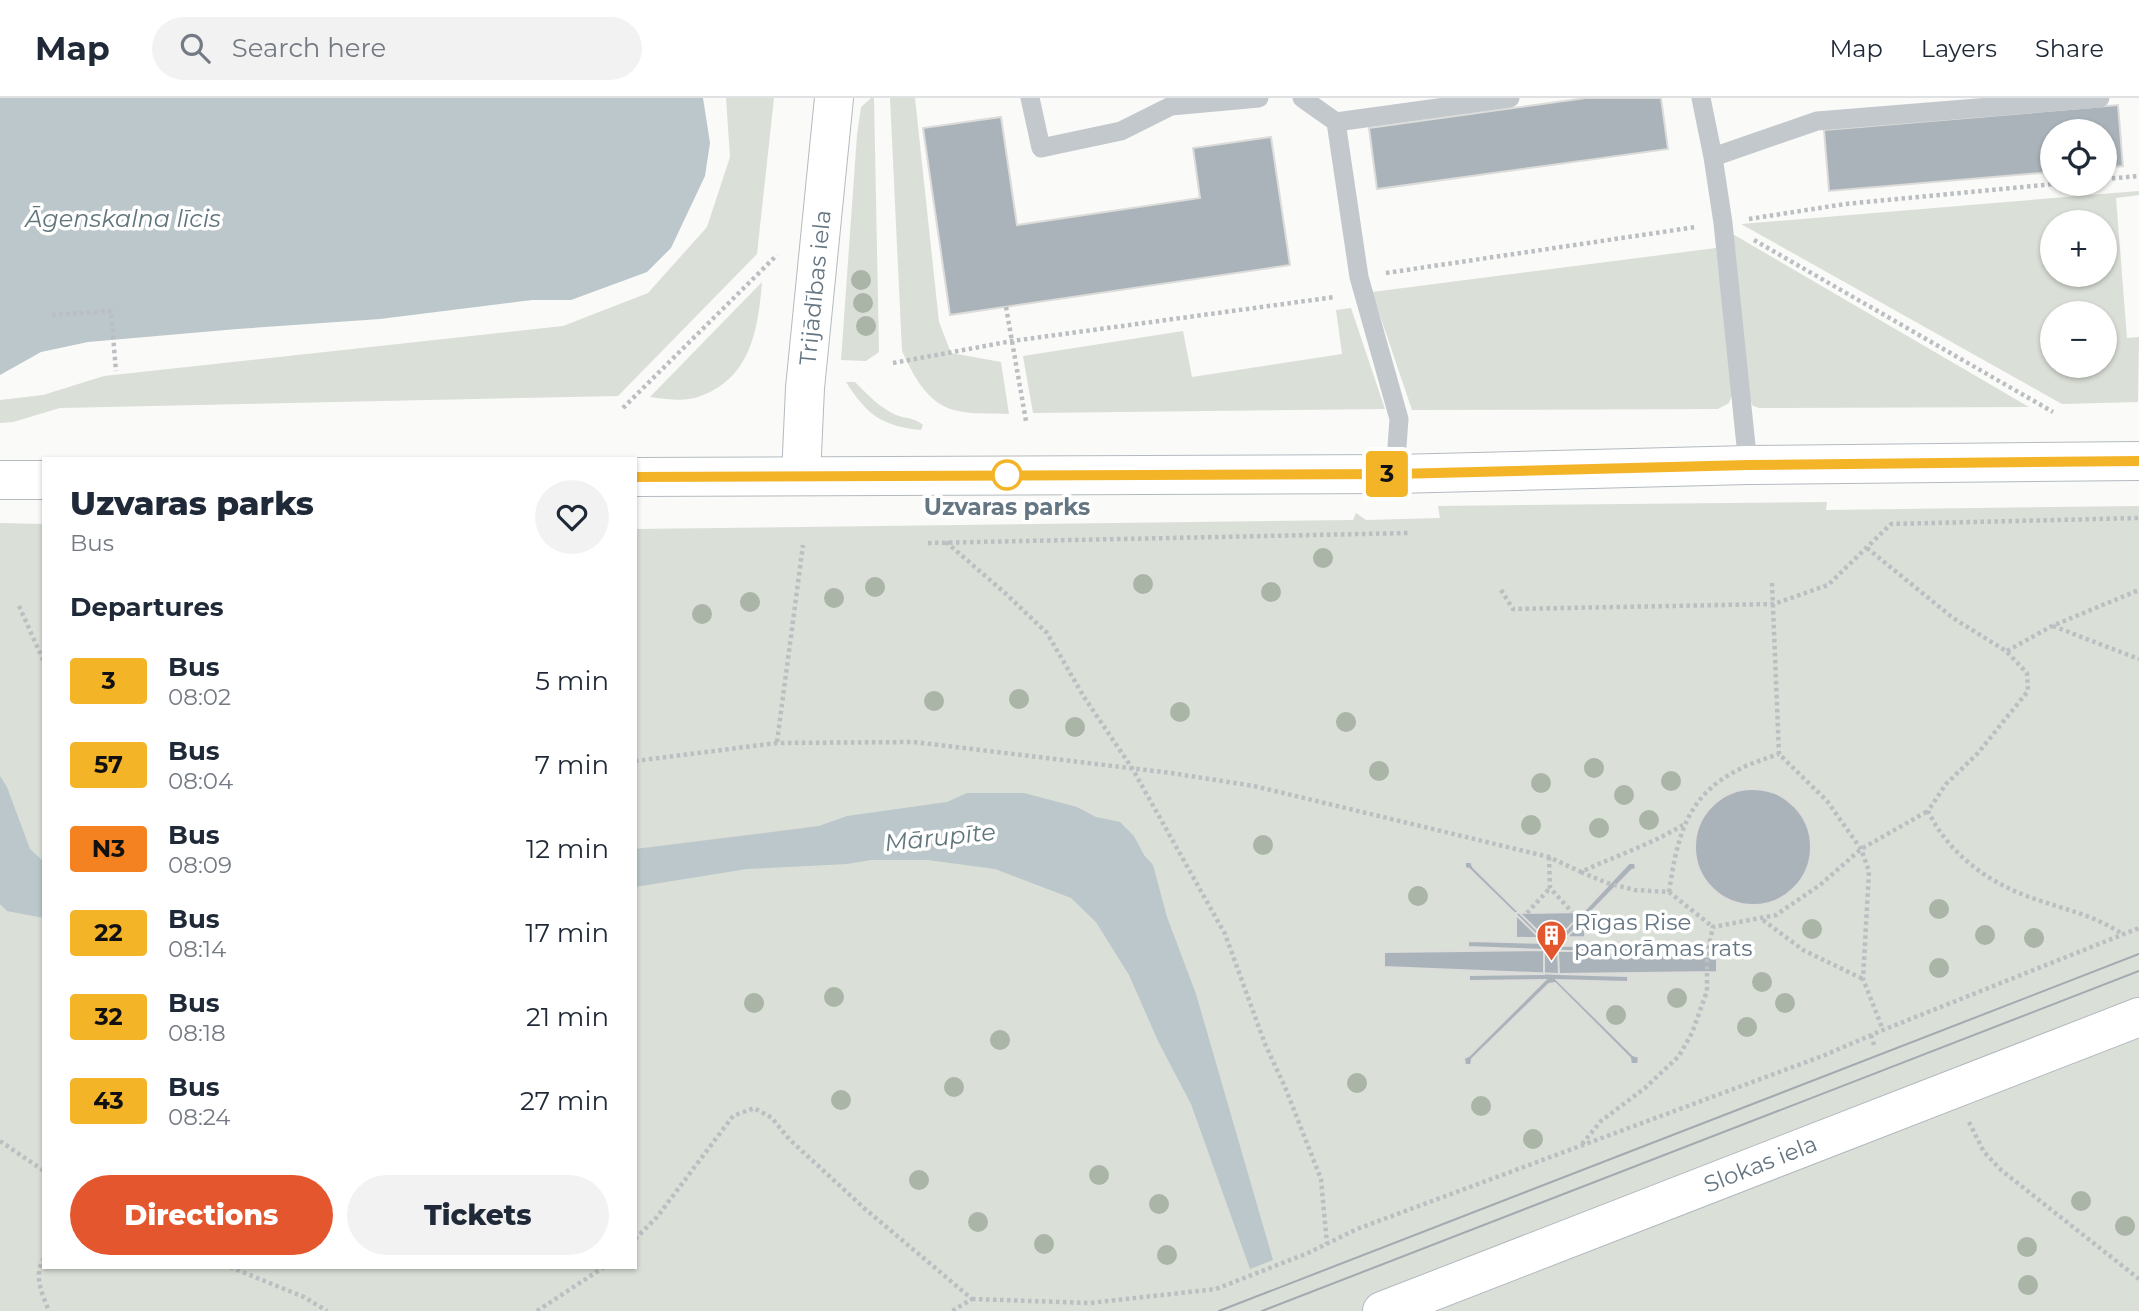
<!DOCTYPE html>
<html lang="en">
<head>
<meta charset="utf-8">
<style>
  body { margin:0; font-family:Montserrat,sans-serif; background:#f2f2f3; color:#1f2937; height:100vh; display:flex; flex-direction:column; font-size:26px; white-space:nowrap }
  * { box-sizing:border-box; margin:0 }
  p { font-size:23px; color:#747a83 }
  .icon { flex:none; width:38px; height:38px; fill:none; stroke:currentColor; stroke-width:2; stroke-linecap:round; stroke-linejoin:round }
  .map { position:relative; flex:1; overflow:hidden }
  .sheet { position:absolute; left:42px; top:359px; width:595px; height:812px; display:flex; flex-direction:column; background:#fff; border-radius:0px; box-shadow:0 2px 5px #0004 }
  .sheet>* { flex:none }
  .badge { padding:0 14px; border-radius:5px; font-size:24px; line-height:46px }
  .tools { position:absolute; left:2040px; top:21px; display:grid; gap:14px }
  .tools a { display:grid; place-items:center; width:77px; height:77px; border-radius:50%; background:#fff; box-shadow:0 2px 5px #0004; font-size:35px }
  .map>.badge { position:absolute; translate:-50% -50%; box-shadow:0 0 0 4px #fff }
  h2 { padding:0 28px; font-size:26px; line-height:63px }
  .round { display:grid; place-items:center; flex:none; width:74px; height:74px; border-radius:37px; background:#f2f2f3 }
  .overview { display:flex; align-items:center; justify-content:space-between; height:119px; padding:0 28px }
  h1 { font-size:33px; font-weight:800; line-height:52px }
  .cta { display:flex; gap:14px; margin-top:auto; padding:14px 28px }
  .cta a { flex:1; height:80px; border-radius:42px; background:#e4572e; color:#fff; font-size:28px; font-weight:800; line-height:80px; text-align:center }
  .cta a+a { background:#f2f2f3; color:#1f2937 }
  ul { padding:0; list-style:none }
  li { display:flex; align-items:center; gap:21px; height:84px; padding:0 28px }
  li div { flex:1 }
  li b { display:block; font-size:26px }
  li em { font-style:normal }
  li .badge { min-width:77px; font-weight:700; text-align:center }
  header { display:flex; align-items:center; gap:42px; box-sizing:border-box; height:98px; padding:0 35px; background:#fff; border-bottom:2px solid #e0e1e3 }
  header strong { font-size:33px }
  nav { display:flex; gap:38px; margin-inline-start:auto; font-size:24px }
  .search { width:490px; height:63px; background:#f2f2f3; display:flex; align-items:center; gap:18px; box-sizing:border-box; padding:0 24px; border-radius:38px; color:#747a83; font-size:26px }
  .map>svg:first-child { display:block }
  .green { fill:#dadfd7; fill-rule:evenodd }
  .water { fill:#bbc7cb }
  .building { fill:#aab3b9; stroke:#dcdcda; stroke-width:2 }
  .lines { fill:none; stroke-linecap:round; stroke-linejoin:round }
  .secondary-casing { stroke:#b3babf; stroke-width:40 }
  .path { stroke:#bbbfc2; stroke-width:4.5; stroke-dasharray:3.5 3.5; stroke-linecap:butt }
  .service { stroke:#c3c8cc; stroke-width:19 }
  .secondary { stroke:#fff; stroke-width:38 }
  .tram { stroke:#a2aab0; stroke-width:2 }
  .tree { fill:#aab4a7 }
  .line-casing { stroke:#fff; stroke-width:16 }
  .line { stroke:#f4b427; stroke-width:10 }
  .stop-dot { fill:#fff; stroke:#f4b427; stroke-width:3.5 }
  .labels { text-anchor:middle; dominant-baseline:central; stroke-width:7; stroke-linejoin:round; paint-order:stroke }
  .street-label { font-size:23px; fill:#657683; stroke:#fff }
  .stop-label { font-size:23px; font-weight:bold; fill:#657683; stroke:#fff }
  .poi-label { font-size:23px; fill:#657683; stroke:#fff; text-anchor:start }
  .water-label { font-size:24px; font-style:italic; fill:#60757c; stroke:#fff }
</style>
</head>
<body>
<header>
<strong>Map</strong>
<div class="search"><svg class="icon" aria-label="search" viewBox="0 0 24 24"><circle cx="10" cy="10" r="6"/><path d="M15 15l6 6"/></svg>Search here</div>
<nav><a>Map</a><a>Layers</a><a>Share</a></nav>
</header>
<div class="map">
<svg width="2139" height="1213" viewBox="0 0 2139 1213">
  <rect width="100%" height="100%" fill="#fafaf8"/>
  <path class="green" d="M726,0H774L757,156L618,298L60,310L13,324L0,325V302L43,297L104,278L563,228L648,195L707,129L730,59Z
    M871,0H874L879,254L866,263L841,262L857,37L861,9Z
    M890,0H915L939,224L951,255L1001,264L1009,316C992,315 971,317 954,312C927,305 913,277 902,253Z
    M2139,93V97L2116,100L2127,240L2139,239L2138,304L2062,306L1741,126ZM2053,124H2105V177H2053ZM2053,215H2105V268H2053Z
    M1731,135L2029,309L1759,310L1753,308L1749,300Z
    M1716,150L1733,295L1729,305L1718,311L1412,312L1372,194Z
    M762,184C758,232 751,281 698,299C684,304 665,301 650,299Z
    M1351,210L1385,311L1033,315L1023,258L1183,233L1192,279L1342,256L1336,212Z
    M846,284H855C867,296 880,310 896,317C906,321 914,319 923,327L921,332C882,328 867,317 846,284Z
    M1827,404L1826,412L2139,408V1213H0V425L44,426V1169H635V431L1353,422L1356,415L1366,422L1440,420L1438,408Z"/>
  <path class="water" d="M0,0H703L710,45L705,78L671,150L647,174L571,202H532L380,221L237,231L88,244L41,254L0,277Z
    M0,678L7,689L30,751L44,764V820L7,813L0,806Z
    M967,695H1024L1077,709L1096,719L1120,724L1134,738L1144,757L1153,767L1167,819L1196,896L1273,1162L1250,1171L1191,1006L1158,943L1129,877L1096,824L1071,800L995,771L928,762H871L847,766L747,771L635,789V751L819,728L847,718L947,704Z"/>
  <path class="building" d="M1586,0H1661L1668,51L1377,91L1369,30Z
    M2118,7L2123,68L2105,70V33H2053V74L1829,93L1824,32Z
    M1001,19L1017,127L1200,100L1193,50L1271,39L1290,167L950,217L923,30Z
    M1695 749a58 58 0 1 1 116 0a58 58 0 1 1-116 0Z
    M1465,764H1471L1473,769L1548,843L1555,844L1629,765H1635L1636,771L1632,772L1558,848L1628,847V853H1558L1559,876L1628,878V884L1557,882L1633,957L1639,959L1638,966H1631L1630,960L1555,885L1549,886L1472,961L1471,967H1465L1464,960L1469,958L1545,882L1469,883V877L1544,876V852L1468,849V843L1545,845L1469,771L1465,770Z
    M1585,814V839L1516,840V815Z
    M1544,852L1717,859V874L1559,876L1384,869V854Z"/>
  <g class="lines">
    <defs>
      <g id="secondary">
        <path id="s1" d="M801,378L805,290L834,0"/>
        <path d="M635,379L1395,376L1748,367L2139,363"/>
        <path d="M0,382H44"/>
        <path id="s2" d="M1382,1213L2139,919"/>
      </g>
    </defs>
    <use href="#secondary" class="secondary-casing"/>
    <path class="path" d="M2105,81L2139,78
      M1749,121L1845,106L2054,86
      M1754,142L2053,314
      M1386,175L1696,129
      M1006,209L1026,323
      M52,217L111,213L116,273
      M893,265L1012,243L1335,199
      M623,310L777,157
      M946,444L1005,495L1047,535L1084,599L1132,670L1225,836L1265,946L1285,989L1321,1081L1327,1146
      M928,445L1409,435
      M1867,450L1953,520L2006,553L2027,575L2028,593L1978,655L1946,686L1928,713C1949,757 1991,787 2038,802C2067,812 2096,818 2122,836
      M1772,485L1779,656L1827,703L1861,751L1869,773L1863,881L1883,932
      M1501,492L1513,511L1774,506L1828,487L1891,426L2139,420
      M19,508L44,564
      M2053,528L2139,561
      M2007,553L2052,528L2139,492
      M777,644L803,447
      M635,663L777,645L914,644L1171,675L1254,688L1549,759L1581,774C1615,758 1650,747 1683,727
      M1549,759L1550,790L1572,814
      M1581,774L1607,785L1635,792L1669,794L1713,829
      M1669,794C1677,742 1685,698 1738,672C1750,665 1765,661 1779,656
      M1527,815L1550,790
      M1763,822L1803,852L1863,881
      M1871,937L1874,947
      M1969,1024L1984,1054L2001,1072L2139,1181
      M0,1043L44,1073
      M1582,1046L1601,1023L1645,990L1679,958L1692,935L1707,893V856L1713,829L1776,817L1820,787L1861,751L1928,713
      M635,1141L657,1119L733,1018L754,1010L772,1020L789,1041L864,1110L972,1201L952,1213
      M44,1160C33,1177 42,1196 49,1213
      M230,1169L304,1199L327,1213
      M972,1201L1090,1205L1216,1191L1308,1155L1357,1131L1825,957L1883,932L2139,830
      M537,1213L604,1169"/>
    <path class="service" d="M1030,0L1041,50L1121,33L1171,8L1259,0
      M1302,0L1336,24L1510,0
      M1701,0L1713,59L1723,125L1748,367
      M1336,24L1359,179L1399,321L1395,376
      M1713,59L1817,23L2100,0"/>
    <use href="#secondary" class="secondary"/>
    <path class="tram" d="M1219,1213L2139,856
      M1262,1213L2139,873"/>
  </g>
  <g class="tree">
    <circle cx="861" cy="182" r="10"/>
    <circle cx="863" cy="205" r="10"/>
    <circle cx="866" cy="228" r="10"/>
    <circle cx="1323" cy="460" r="10"/>
    <circle cx="1143" cy="486" r="10"/>
    <circle cx="875" cy="489" r="10"/>
    <circle cx="1271" cy="494" r="10"/>
    <circle cx="834" cy="500" r="10"/>
    <circle cx="750" cy="504" r="10"/>
    <circle cx="702" cy="516" r="10"/>
    <circle cx="1019" cy="601" r="10"/>
    <circle cx="934" cy="603" r="10"/>
    <circle cx="1180" cy="614" r="10"/>
    <circle cx="1346" cy="624" r="10"/>
    <circle cx="1075" cy="629" r="10"/>
    <circle cx="1594" cy="670" r="10"/>
    <circle cx="1379" cy="673" r="10"/>
    <circle cx="1671" cy="683" r="10"/>
    <circle cx="1541" cy="685" r="10"/>
    <circle cx="1624" cy="697" r="10"/>
    <circle cx="1649" cy="722" r="10"/>
    <circle cx="1531" cy="727" r="10"/>
    <circle cx="1599" cy="730" r="10"/>
    <circle cx="1263" cy="747" r="10"/>
    <circle cx="1418" cy="798" r="10"/>
    <circle cx="1939" cy="811" r="10"/>
    <circle cx="1812" cy="831" r="10"/>
    <circle cx="1985" cy="837" r="10"/>
    <circle cx="2034" cy="840" r="10"/>
    <circle cx="1939" cy="870" r="10"/>
    <circle cx="1762" cy="884" r="10"/>
    <circle cx="834" cy="899" r="10"/>
    <circle cx="1677" cy="900" r="10"/>
    <circle cx="754" cy="905" r="10"/>
    <circle cx="1785" cy="905" r="10"/>
    <circle cx="1616" cy="917" r="10"/>
    <circle cx="1747" cy="929" r="10"/>
    <circle cx="1000" cy="942" r="10"/>
    <circle cx="1357" cy="985" r="10"/>
    <circle cx="954" cy="989" r="10"/>
    <circle cx="841" cy="1002" r="10"/>
    <circle cx="1481" cy="1008" r="10"/>
    <circle cx="1533" cy="1041" r="10"/>
    <circle cx="1099" cy="1077" r="10"/>
    <circle cx="919" cy="1082" r="10"/>
    <circle cx="2081" cy="1103" r="10"/>
    <circle cx="1159" cy="1106" r="10"/>
    <circle cx="978" cy="1124" r="10"/>
    <circle cx="2125" cy="1128" r="10"/>
    <circle cx="1044" cy="1146" r="10"/>
    <circle cx="2027" cy="1149" r="10"/>
    <circle cx="1167" cy="1157" r="10"/>
    <circle cx="2028" cy="1187" r="10"/>
  </g>
  <g class="lines">
    <defs>
      <path id="line" d="M635,379L1395,376L1748,367L2139,363"/>
    </defs>
    <use href="#line" class="line-casing"/>
    <use href="#line" class="line"/>
  </g>
  <defs>
    <symbol id="building-pin" viewBox="-11 -11 22 30"><path d="M0 17L-7.5 6A9.5 9.5 0 1 1 7.5 6Z" fill="#e4572e" stroke="#fff"/><path d="M-4-6H4V6H1V3H-1V6H-4ZM-2.5-4.3h1.7v1.8h-1.7ZM.8-4.3h1.7v1.8H.8ZM-2.5-1h1.7V.8h-1.7ZM.8-1h1.7V.8H.8Z" fill="#fff"/></symbol>
  </defs>
  <g fill-rule="evenodd">
    <use href="#building-pin" x="1534" y="820" width="35" height="47"/>
  </g>
  <circle class="stop-dot" cx="1007" cy="377" r="14"/>
  <g class="labels">
    <g class="street-label">
      <text stroke="none"><textPath href="#s1" startOffset="189">Trijādības iela</textPath></text>
      <text stroke="none"><textPath href="#s2" startOffset="406">Slokas iela</textPath></text>
    </g>
    <g class="stop-label">
      <text x="1007" y="409">Uzvaras parks</text>
    </g>
    <g class="poi-label">
      <text x="1574" y="824">Rīgas Rise<tspan x="1574" dy="26">panorāmas rats</tspan></text>
    </g>
    <g class="water-label">
      <text x="123" y="120">Āgenskalna līcis</text>
      <text transform="translate(940 739) rotate(-6)">Mārupīte</text>
    </g>
  </g>
</svg>
<div class="tools">
<a><svg class="icon" aria-label="locate" viewBox="0 0 24 24"><circle cx="12" cy="12" r="6"/><path d="M12 2v4M12 18v4M2 12h4M18 12h4"/></svg></a>
<a>+</a>
<a>−</a>
</div>
<b class="badge" style="left:1387px;top:376px;background:#f4b427;color:#111">3</b>
<section class="sheet">
<div class="overview"><div><h1>Uzvaras parks</h1><p>Bus</p></div><a class="round"><svg class="icon" aria-label="heart" viewBox="0 0 24 24"><path d="M12 20l-8-8c-3-5 5-10 8-4 3-6 11-1 8 4z"/></svg></a></div>
<h2>Departures</h2>
<ul>
<li><span class="badge" style="background:#f4b427;color:#111">3</span><div><b>Bus</b><p>08:02</p></div><em>5 min</em></li>
<li><span class="badge" style="background:#f4b427;color:#111">57</span><div><b>Bus</b><p>08:04</p></div><em>7 min</em></li>
<li><span class="badge" style="background:#f58220;color:#111">N3</span><div><b>Bus</b><p>08:09</p></div><em>12 min</em></li>
<li><span class="badge" style="background:#f4b427;color:#111">22</span><div><b>Bus</b><p>08:14</p></div><em>17 min</em></li>
<li><span class="badge" style="background:#f4b427;color:#111">32</span><div><b>Bus</b><p>08:18</p></div><em>21 min</em></li>
<li><span class="badge" style="background:#f4b427;color:#111">43</span><div><b>Bus</b><p>08:24</p></div><em>27 min</em></li>
</ul>
<div class="cta"><a>Directions</a><a>Tickets</a></div>
</section>
</div>
</body>
</html>
